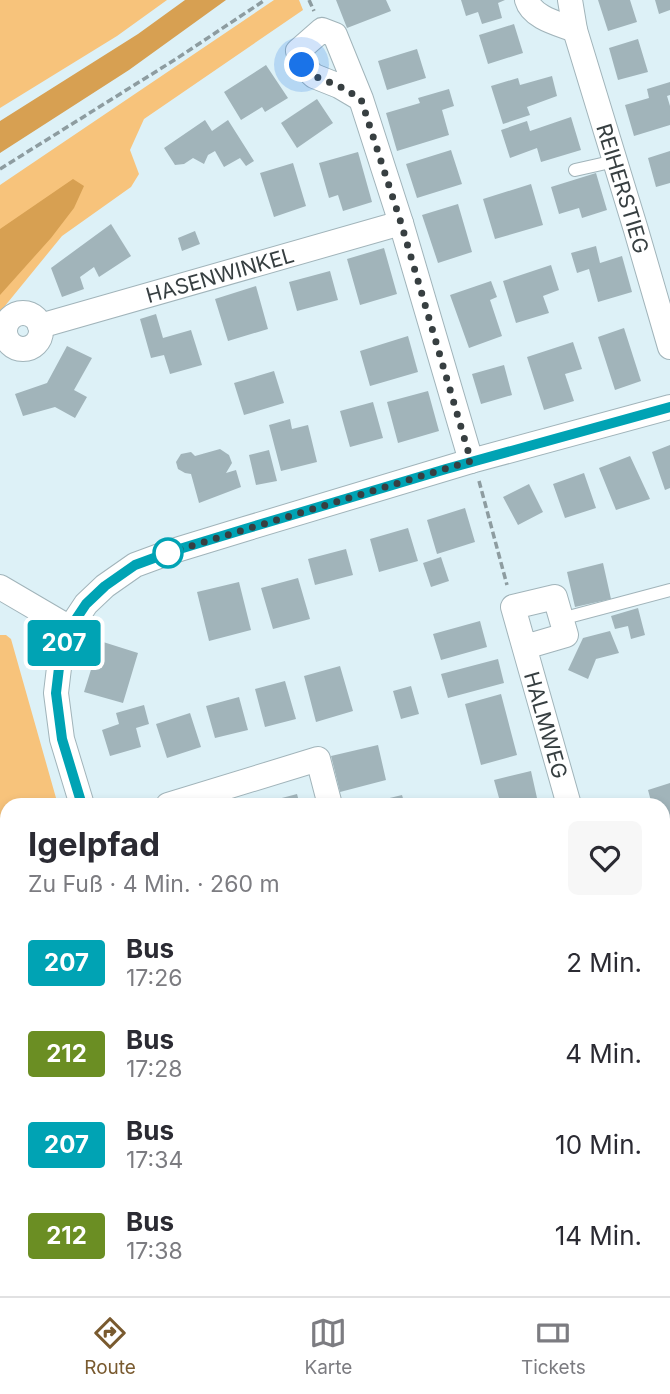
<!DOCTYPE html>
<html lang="de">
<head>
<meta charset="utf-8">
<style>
  body { margin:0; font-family:Inter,sans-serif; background:#f7f7f7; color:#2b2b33; height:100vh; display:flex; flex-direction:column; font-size:26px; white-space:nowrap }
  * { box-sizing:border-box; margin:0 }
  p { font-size:23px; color:#7c7c81 }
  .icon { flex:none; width:38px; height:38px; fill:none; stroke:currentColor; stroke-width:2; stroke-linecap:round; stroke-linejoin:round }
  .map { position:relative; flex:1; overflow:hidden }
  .panel { position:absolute; left:0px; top:798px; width:670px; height:499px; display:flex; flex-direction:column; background:#fff; border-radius:21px 21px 0 0; box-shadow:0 4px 10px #0003 }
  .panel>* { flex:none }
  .badge { padding:0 14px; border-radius:5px; font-size:24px; line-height:46px }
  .you { position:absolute; width:35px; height:35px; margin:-18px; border:5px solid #fff; border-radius:50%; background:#1a73e8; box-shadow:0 0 0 10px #1a73e833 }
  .map>.badge { position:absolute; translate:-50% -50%; box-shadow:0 0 0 4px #fff }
  .round { display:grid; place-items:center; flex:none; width:74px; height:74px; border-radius:10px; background:#f7f7f7 }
  .summary { display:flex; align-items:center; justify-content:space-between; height:119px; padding:0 28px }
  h1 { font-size:33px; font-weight:700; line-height:52px }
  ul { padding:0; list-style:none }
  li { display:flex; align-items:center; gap:21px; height:91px; padding:0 28px }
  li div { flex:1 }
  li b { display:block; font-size:26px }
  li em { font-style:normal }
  li .badge { min-width:77px; font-weight:700; text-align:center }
  .tabs { display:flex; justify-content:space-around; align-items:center; height:98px; border-top:2px solid #e1e1e2; background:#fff; font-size:19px; color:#7c7c81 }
  .tabs a { display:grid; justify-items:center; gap:4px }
  .tabs .current { color:#795a2f }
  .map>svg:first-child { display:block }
  .green { fill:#f7c37b }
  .water { fill:#d7a052 }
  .building { fill:#a1b4ba }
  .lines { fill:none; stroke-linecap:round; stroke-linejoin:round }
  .lane-casing { stroke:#a1b4ba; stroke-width:14 }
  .street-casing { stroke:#a1b4ba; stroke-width:26 }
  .path { stroke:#8d9ca0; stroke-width:3.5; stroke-dasharray:7 3.5; stroke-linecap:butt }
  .lane { stroke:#fff; stroke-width:12 }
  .street { stroke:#fff; stroke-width:24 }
  .line-casing { stroke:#fff; stroke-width:16 }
  .line { stroke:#00a3b4; stroke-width:10 }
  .walk { stroke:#373f41; stroke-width:7; stroke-dasharray:0 12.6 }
  .stop-dot { fill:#fff; stroke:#00a3b4; stroke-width:3.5 }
  .labels { text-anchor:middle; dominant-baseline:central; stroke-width:5; stroke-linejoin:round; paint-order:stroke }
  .street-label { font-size:21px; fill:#373f41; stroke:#ddf1f7 }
</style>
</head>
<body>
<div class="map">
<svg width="670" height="1296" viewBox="0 0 670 1296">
  <rect width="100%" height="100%" fill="#ddf1f7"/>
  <path class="green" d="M0,0H167L117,36L0,108Z
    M274,0H299L303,10L144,119L130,150L139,174L131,187L62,236L0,312V185Z
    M0,635H6L11,639L58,805H7V851H0Z
    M0,947L7,948V1183L0,1182Z"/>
  <path class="water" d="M185,0H226L129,70L0,153V121L138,34Z
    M73,179L84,186L74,208L51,238L0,295V229Z"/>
  <path class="building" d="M336,0H386L391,11L347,28Z
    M461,0H505L498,3L502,18L482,24L478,12L466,16Z
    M598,0H630L637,22L608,31Z
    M655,0H670V10L659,14Z
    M514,24L523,53L488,64L479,35Z
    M638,39L648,72L618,80L609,48Z
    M417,49L426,78L387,90L378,61Z
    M266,65L288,98L265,112L262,107L241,120L224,92Z
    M552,76L557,96L527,107L530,115L503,124L491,86L518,78L520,85Z
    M670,82V95L667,96L670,106V125L634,136L625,105L649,98L647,89Z
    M449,89L454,106L442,110L449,135L397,151L386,113L420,103L418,98Z
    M317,99L333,123L297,148L281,123Z
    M571,117L581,150L541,162L537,148L510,158L501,130L527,121L530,131Z
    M205,120L212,131L228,120L254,161L246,166L240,158L224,167L215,151L208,155L204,164L193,158L184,164L175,165L164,148Z
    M451,150L462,184L417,198L406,164Z
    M670,151V183L656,187L648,158Z
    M358,152L372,202L343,211L338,195L329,198L319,163Z
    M293,163L306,206L274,217L260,173Z
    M596,173L607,210L582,218L579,208L559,214L551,187Z
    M531,184L543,225L495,239L483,199Z
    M458,204L472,252L438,263L422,215Z
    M111,224L131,256L99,277L94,267L80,277L84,289L62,297L51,268Z
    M195,231L200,244L182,251L178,238Z
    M596,246L600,263L622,256L632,292L598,302L589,269L577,273L571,253Z
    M384,248L397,294L360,305L347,259Z
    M551,265L559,290L543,296L549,313L516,323L503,281Z
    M330,271L338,300L297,311L289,282Z
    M491,281L497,297L490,300L502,336L469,348L450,295Z
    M256,286L268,329L228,341L215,299Z
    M156,314L163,338L191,330L202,365L170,374L164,355L151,358L140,319Z
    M624,328L641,381L615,390L598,337Z
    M408,336L418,372L370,386L360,351Z
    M573,342L582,369L565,374L574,401L544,410L527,357Z
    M67,346L92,358L74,390L87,397L75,418L55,407L23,416L15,394L47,383Z
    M504,365L512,395L481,404L472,374Z
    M274,371L284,403L244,415L234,383Z
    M428,391L439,431L398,443L387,402Z
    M373,402L383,438L350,447L340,411Z
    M290,419L292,429L308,425L317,462L281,471L269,425Z
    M670,445V488L665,490L652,452Z
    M220,449L229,455L232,463L226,473L236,470L241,487L199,503L191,474L185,473L178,469L176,462L181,454L191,452L195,456Z
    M269,450L277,481L256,485L249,455Z
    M630,456L650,499L616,510L599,468Z
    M584,473L596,508L565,518L553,484Z
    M529,484L543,512L518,525L503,497Z
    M465,508L475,542L437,554L427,520Z
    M408,528L418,561L379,572L370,539Z
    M346,549L353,575L315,585L308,559Z
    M441,557L449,581L431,587L423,563Z
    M603,563L611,599L575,607L567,572Z
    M298,578L310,619L273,629L261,588Z
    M239,582L251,630L209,641L197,592Z
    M638,608L645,635L631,639L628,626L615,629L611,616Z
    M480,621L487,647L441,660L433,634Z
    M610,631L619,653L596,659L588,679L568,670L583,638Z
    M100,641L138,653L123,703L84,692Z
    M498,659L504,683L448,698L441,674Z
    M340,666L353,711L316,722L304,676Z
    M285,681L296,719L265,727L255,689Z
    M411,686L419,714L401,719L393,691Z
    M501,694L517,755L481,765L465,704Z
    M239,697L248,730L215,738L206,706Z
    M144,705L149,724L136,728L141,747L110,756L102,730L119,724L116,713Z
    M190,713L201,747L167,758L156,724Z
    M378,745L386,780L340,792L331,756Z
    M531,771L537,798L507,805H501L494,780Z
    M670,783V821L663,823V805H652L648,790Z
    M297,794L300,805H260L259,804Z
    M402,795L405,805H365V804Z
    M5,859L7,865V884L0,886V861Z
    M670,901V929L663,931V903Z
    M670,949V985L663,987V951Z
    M670,1007V1040H669L663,1019V1009Z
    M13,1290H55L54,1296H32Z
    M86,1290H108V1296H86Z
    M498,1290H534L535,1296H490L499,1293Z"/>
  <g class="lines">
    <defs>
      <path id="lane" d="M575,170L615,161
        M561,619L670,590"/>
      <g id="street">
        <path d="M527,0C532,18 560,24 575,30"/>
        <path id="s1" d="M570,0L575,30L636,230L670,347"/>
        <path d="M361,99L339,86L314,76L302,65L298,51L322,30L335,35L361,99L401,223L471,461"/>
        <circle cx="23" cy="331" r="18"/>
        <path id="s2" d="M40,326L401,223"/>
        <path d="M0,587L70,628"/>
        <path id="s3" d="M525,647L566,635L555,597L513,607L569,805"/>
        <path d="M82,805L62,739L56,693L61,651L70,628L86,604L105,586L135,565L173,551L245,529L471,461L670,407"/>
        <path d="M168,805L318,759L330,805"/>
        <path d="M663,1105C668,1118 669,1133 663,1146"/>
        <path d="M663,1196L670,1226"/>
        <path d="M220,1290L221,1296"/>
        <path d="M460,1290L462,1296"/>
        <path d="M375,1296L397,1290"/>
      </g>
    </defs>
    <use href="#lane" class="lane-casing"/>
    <use href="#street" class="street-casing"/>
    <path class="path" d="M309,0L314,11
      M0,169L176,59L265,0
      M0,343L7,339
      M479,481L507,585"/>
    <use href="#lane" class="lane"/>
    <use href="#street" class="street"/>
  </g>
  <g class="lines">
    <defs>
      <path id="line" d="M82,805L62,739L56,693L61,651L70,628L86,604L105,586L135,565L173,551L245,529L446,469L670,407"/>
    </defs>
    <use href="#line" class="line-casing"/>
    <use href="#line" class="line"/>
    <path class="walk" d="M168,553L471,461L401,223L361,99L339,86L314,76L302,65"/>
  </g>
  <circle class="stop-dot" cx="168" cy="553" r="14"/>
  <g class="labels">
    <g class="street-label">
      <text stroke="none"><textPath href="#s1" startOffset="196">REIHERSTIEG</textPath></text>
      <text stroke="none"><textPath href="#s2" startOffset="187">HASENWINKEL</textPath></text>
      <text stroke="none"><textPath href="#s3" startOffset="248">HALMWEG</textPath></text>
    </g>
  </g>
</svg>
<div class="you" style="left:302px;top:65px"></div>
<b class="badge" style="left:64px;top:643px;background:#00a3b4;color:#fff">207</b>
<section class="panel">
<div class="summary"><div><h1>Igelpfad</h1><p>Zu Fuß · 4 Min. · 260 m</p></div><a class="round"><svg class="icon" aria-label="heart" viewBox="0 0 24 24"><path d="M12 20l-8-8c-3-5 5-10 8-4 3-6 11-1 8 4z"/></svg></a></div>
<ul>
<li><span class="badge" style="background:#00a3b4;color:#fff">207</span><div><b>Bus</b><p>17:26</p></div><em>2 Min.</em></li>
<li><span class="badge" style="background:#6b8e23;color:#fff">212</span><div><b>Bus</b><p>17:28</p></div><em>4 Min.</em></li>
<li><span class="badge" style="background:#00a3b4;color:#fff">207</span><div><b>Bus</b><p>17:34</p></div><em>10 Min.</em></li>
<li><span class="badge" style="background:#6b8e23;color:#fff">212</span><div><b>Bus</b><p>17:38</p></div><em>14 Min.</em></li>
</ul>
</section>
</div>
<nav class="tabs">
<a class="current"><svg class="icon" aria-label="directions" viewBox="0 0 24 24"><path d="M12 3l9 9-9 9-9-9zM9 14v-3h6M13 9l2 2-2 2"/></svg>Route</a>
<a><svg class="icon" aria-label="map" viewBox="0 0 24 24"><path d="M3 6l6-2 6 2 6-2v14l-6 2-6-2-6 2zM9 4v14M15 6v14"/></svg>Karte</a>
<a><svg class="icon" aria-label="tickets" viewBox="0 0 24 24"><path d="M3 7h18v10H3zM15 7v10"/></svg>Tickets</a>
</nav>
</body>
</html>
